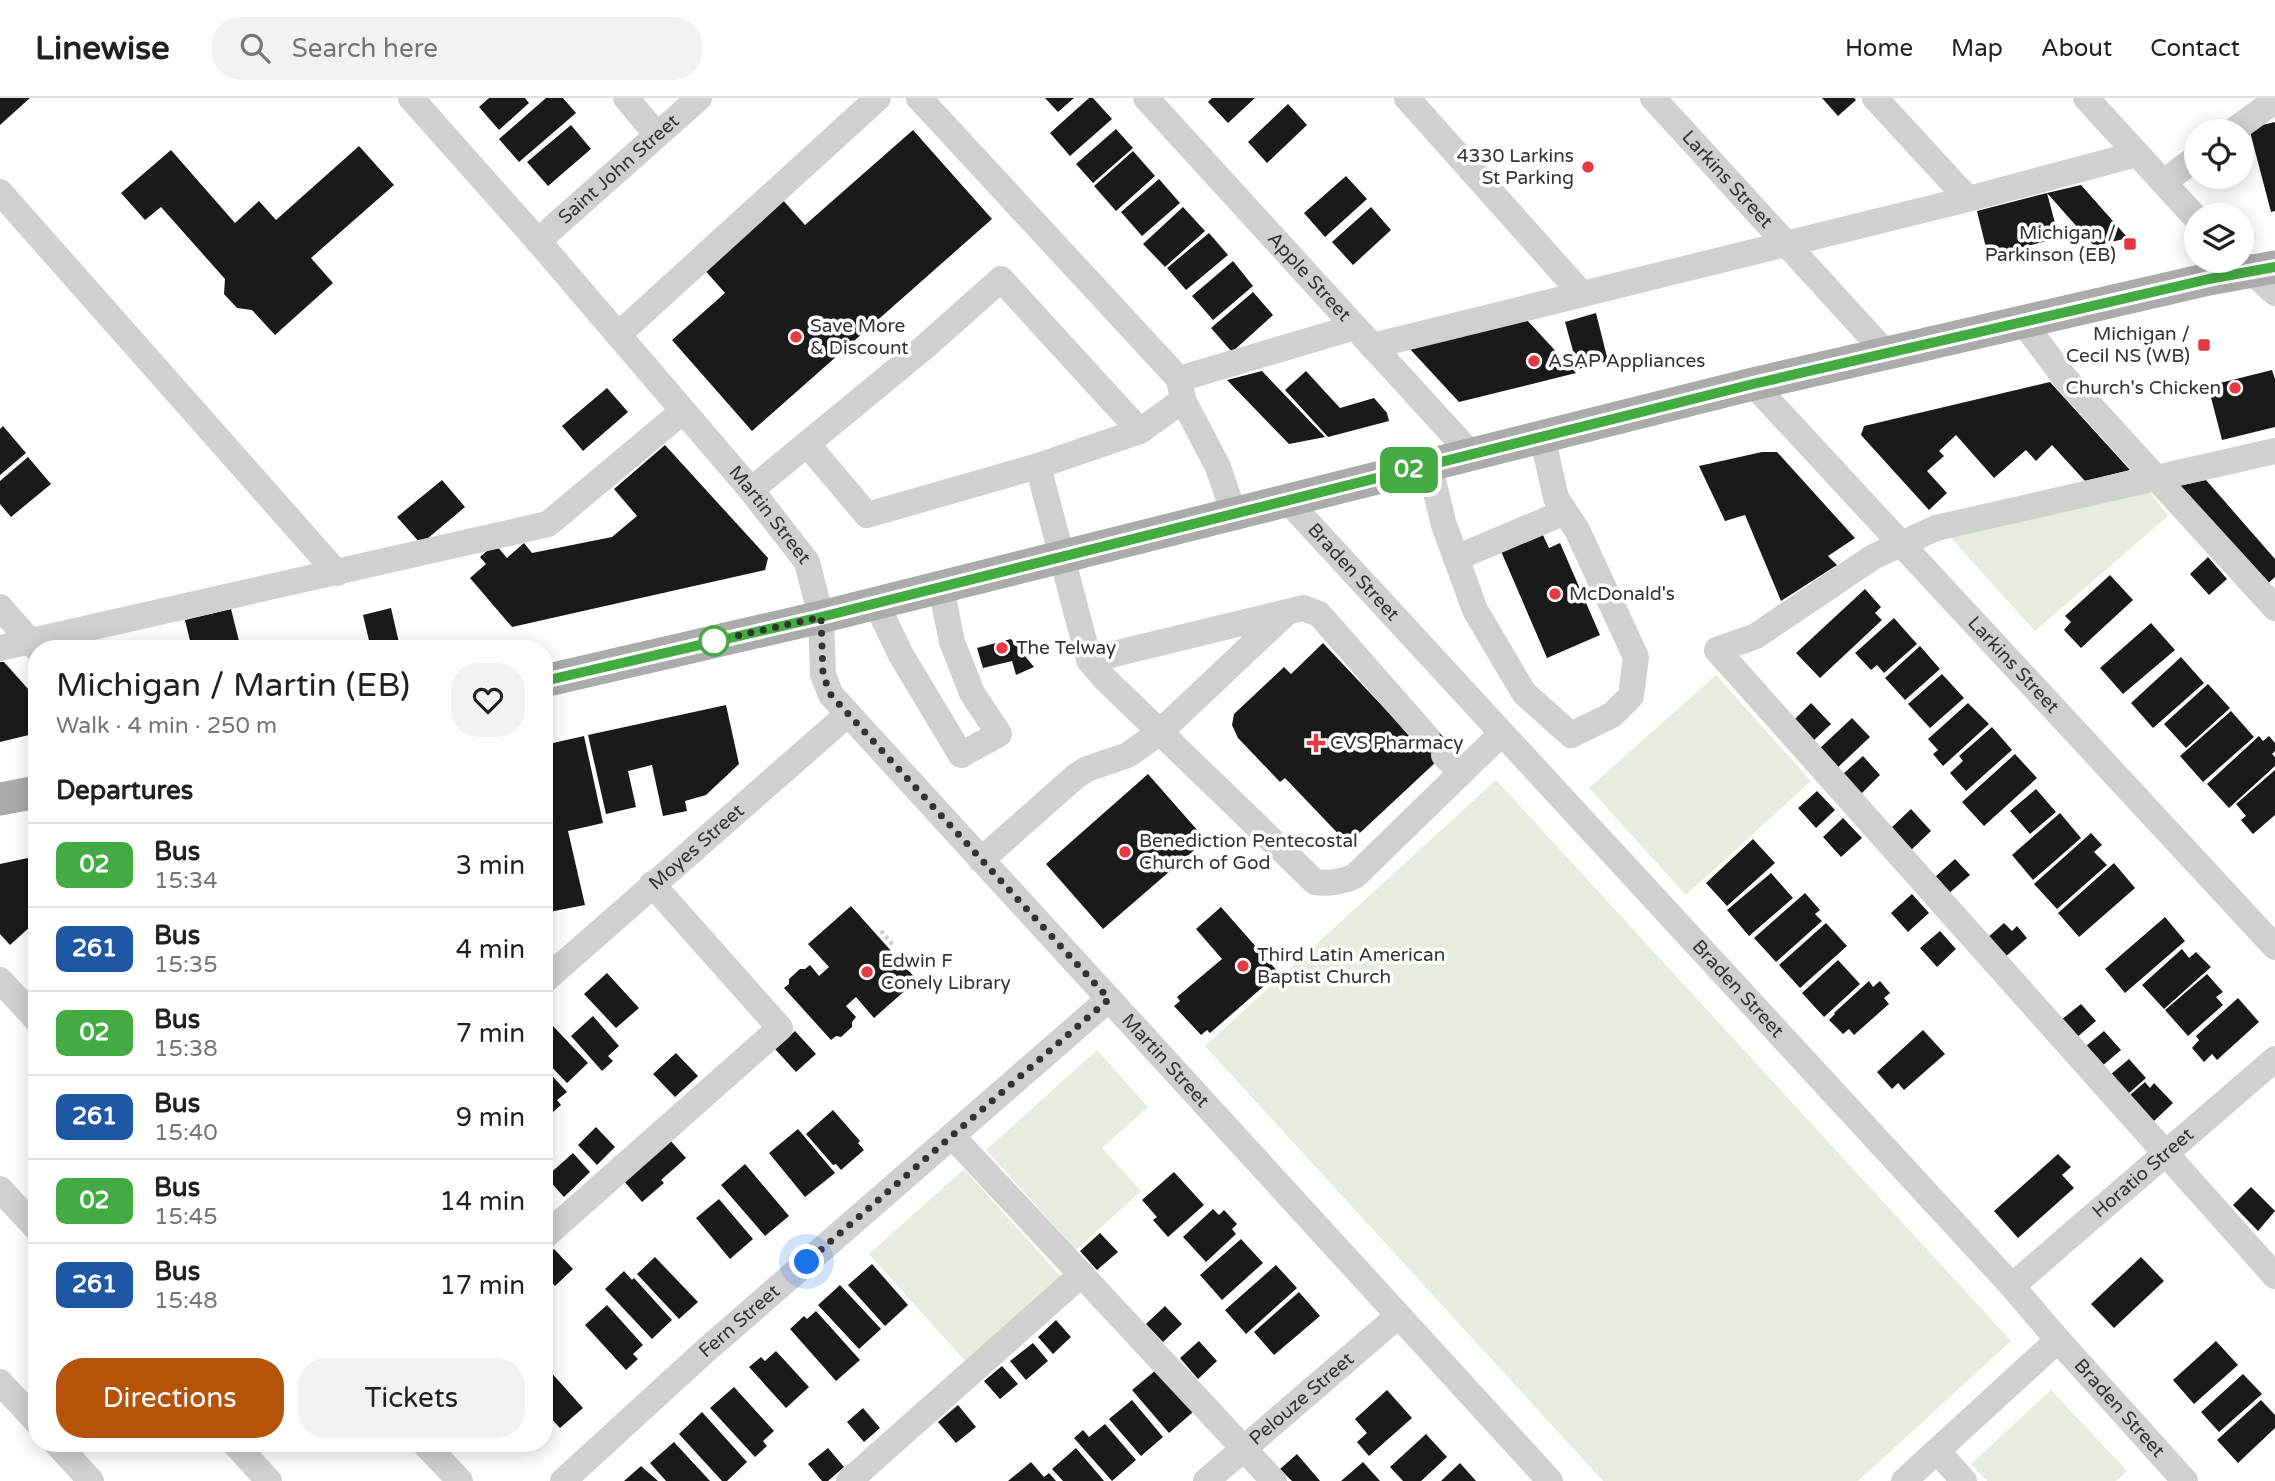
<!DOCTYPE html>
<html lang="en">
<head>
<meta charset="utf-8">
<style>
  body { margin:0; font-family:"Varela Round",sans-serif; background:#f2f2f2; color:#202124; height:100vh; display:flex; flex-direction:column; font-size:26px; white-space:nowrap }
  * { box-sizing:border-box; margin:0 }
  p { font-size:23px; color:#757577 }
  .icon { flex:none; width:38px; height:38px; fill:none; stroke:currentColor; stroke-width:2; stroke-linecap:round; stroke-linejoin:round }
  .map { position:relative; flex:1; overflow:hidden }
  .details { position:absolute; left:28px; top:542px; width:525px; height:812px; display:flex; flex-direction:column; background:#fff; border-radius:28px; box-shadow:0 4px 18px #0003 }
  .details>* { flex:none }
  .badge { padding:0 14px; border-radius:10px; font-size:24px; line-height:46px }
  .controls { position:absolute; left:2184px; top:21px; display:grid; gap:14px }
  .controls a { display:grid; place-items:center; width:70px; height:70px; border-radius:50%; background:#fff; box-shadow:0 4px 18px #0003; font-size:35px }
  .you { position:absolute; width:35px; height:35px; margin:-18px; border:5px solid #fff; border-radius:50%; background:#1a73e8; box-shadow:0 0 0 10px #1a73e833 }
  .map>.badge { position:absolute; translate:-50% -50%; box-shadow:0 0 0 4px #fff }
  h2 { padding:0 28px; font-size:26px; line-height:63px }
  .round { display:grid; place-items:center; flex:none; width:74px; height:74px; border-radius:28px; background:#f2f2f2 }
  .head { display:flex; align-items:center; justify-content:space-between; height:119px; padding:0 28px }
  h1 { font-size:33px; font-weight:600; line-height:52px }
  .primary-button { display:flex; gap:14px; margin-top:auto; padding:14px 28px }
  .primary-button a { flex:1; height:80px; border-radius:28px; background:#b45309; color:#fff; font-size:28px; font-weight:600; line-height:80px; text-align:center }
  .primary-button a+a { background:#f2f2f2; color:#202124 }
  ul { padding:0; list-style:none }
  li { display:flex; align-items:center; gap:21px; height:84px; padding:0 28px; border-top:2px solid #e0e0e0 }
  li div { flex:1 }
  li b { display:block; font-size:26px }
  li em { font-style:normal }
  li .badge { min-width:77px; font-weight:700; text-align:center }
  header { display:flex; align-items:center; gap:42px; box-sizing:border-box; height:98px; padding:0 35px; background:#fff; border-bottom:2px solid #e0e0e0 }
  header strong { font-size:33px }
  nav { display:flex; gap:38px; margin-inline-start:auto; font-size:24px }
  .search { width:490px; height:63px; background:#f2f2f2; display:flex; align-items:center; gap:18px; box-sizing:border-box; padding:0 24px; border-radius:28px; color:#757577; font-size:26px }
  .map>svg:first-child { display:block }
  .green { fill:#e6ecdf }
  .building { fill:#1a1a1a }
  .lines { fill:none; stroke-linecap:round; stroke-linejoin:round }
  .path { stroke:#cdcdcd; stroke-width:4.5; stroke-dasharray:3.5 3.5; stroke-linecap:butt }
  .minor { stroke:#d0d0d0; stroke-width:26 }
  .major { stroke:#ababab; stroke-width:33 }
  .line-casing { stroke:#fff; stroke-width:16 }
  .line { stroke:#44aa42; stroke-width:10 }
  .walk { stroke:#333; stroke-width:7; stroke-dasharray:0 12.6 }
  .poi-dot { fill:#e63946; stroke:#fff; stroke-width:2.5 }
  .stop-dot { fill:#fff; stroke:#44aa42; stroke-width:3.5 }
  .labels { text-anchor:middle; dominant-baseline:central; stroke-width:7; stroke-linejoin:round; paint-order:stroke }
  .poi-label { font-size:19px; fill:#333; stroke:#fff; text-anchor:start }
  .street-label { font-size:19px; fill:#333; stroke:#fff }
</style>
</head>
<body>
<header>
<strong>Linewise</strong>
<div class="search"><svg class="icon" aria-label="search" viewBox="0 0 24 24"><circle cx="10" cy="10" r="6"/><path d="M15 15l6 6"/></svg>Search here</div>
<nav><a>Home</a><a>Map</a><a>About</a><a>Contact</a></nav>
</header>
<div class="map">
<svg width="2275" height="1383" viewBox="0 0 2275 1383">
  <rect width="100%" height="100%" fill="#fff"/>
  <path class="green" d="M2150,394L2168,418L2035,533L1951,440Z
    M1716,577L1811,683L1686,797L1589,690Z
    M1496,682L2011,1243L1858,1383H1603L1205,948Z
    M1097,952L1148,1009L1102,1050L1141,1093L1076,1152L986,1052Z
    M964,1071L1063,1181L968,1266L869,1156Z
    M2051,1292L2127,1373L2116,1383H1987L1971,1366Z"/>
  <path class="building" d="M0,0H30L0,27Z
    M489,0H525L529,5L499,32L479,9Z
    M546,0H563L576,15L519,64L499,41Z
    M1045,0H1074L1058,14Z
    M1089,0H1093L1112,21L1070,58L1050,35Z
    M1212,0H1255L1228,25L1208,4Z
    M1822,0H1854L1856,2L1838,18Z
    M1288,6L1307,27L1267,65L1248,44Z
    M2275,24V113L2271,114L2249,30Z
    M571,27L591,51L548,88L527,64Z
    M1116,31L1133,50L1093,85L1076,66Z
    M913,32L992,121L752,333L672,242L725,195L703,170L782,101L805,127Z
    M359,48L394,87L311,160L333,185L275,237L252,212L237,210L224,196L225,181L161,109L145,122L121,95L171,52L235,125L259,103L276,122Z
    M1133,53L1155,78L1116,113L1094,88Z
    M1346,78L1367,101L1325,139L1304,115Z
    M1159,81L1180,105L1142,138L1121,114Z
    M2081,87L2128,140L2094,148L2047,95L2059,140L1988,158L1977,113L2047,95Z
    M1183,109L1205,133L1165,169L1143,146Z
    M1371,109L1391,132L1353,167L1332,144Z
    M1209,135L1228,157L1186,192L1167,170Z
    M1233,163L1253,188L1213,222L1192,198Z
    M1253,194L1273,217L1232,254L1211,230Z
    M1596,215L1608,263L1578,271L1565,224Z
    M1525,220L1576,275L1459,304L1409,250Z
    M2272,272L2275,281V329L2222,342L2208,288Z
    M1262,273L1325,339L1289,346L1227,282Z
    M1306,273L1340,310L1374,300L1387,315L1389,323L1328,339L1285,292Z
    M2050,284L2130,372L2085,383L2052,347L2036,363L2026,352L1994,380L1956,337L1939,353L1944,358L1927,373L1947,395L1929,412L1861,337L1864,328Z
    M607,290L628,314L583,353L562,328Z
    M3,328L26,355L0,377V331Z
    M665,347L768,460L765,472L512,529L470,480L486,466L480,459L495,446L507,460L524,445L532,455L612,439L637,418L614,391Z
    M1762,354H1777L1855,440L1828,458L1837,467L1781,503L1745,417L1725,423L1699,368Z
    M28,359L51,386L11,419L0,406V383Z
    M442,382L465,409L421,446L397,419Z
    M2206,382L2275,461V479L2265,488L2178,388Z
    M1541,433L1549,450L1560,445L1600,537L1547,560L1500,451Z
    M2208,459L2227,481L2209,497L2190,476Z
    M2110,477L2133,502L2081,550L2064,532L2071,524L2065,518Z
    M1865,491L1881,509L1875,515L1882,522L1820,580L1796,555Z
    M391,510L400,549L371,551L363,517Z
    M231,511L241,551H192L185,522Z
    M1894,520L1917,546L1884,575L1877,567L1871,572L1855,555Z
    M2151,525L2175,552L2123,596L2100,570Z
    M1011,541L1034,569L1016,577L1012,563L983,570L977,550Z
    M1323,545L1419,647L1436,631L1452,649L1348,746L1285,680L1280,684L1238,640L1232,627L1234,616L1284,569L1291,576Z
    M1920,548L1940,571L1905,602L1885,580Z
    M2181,559L2204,585L2153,630L2131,605Z
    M0,564H4L37,601V635L0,644Z
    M1942,576L1964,600L1930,630L1908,606Z
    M2208,586L2230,610L2186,650L2164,626Z
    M1811,605L1831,626L1812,644L1793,623Z
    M1968,605L1989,626L1943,668L1933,656L1938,652L1928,641Z
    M726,607L739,666L706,697L685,703L687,713L663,718L652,667L628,673L636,709L606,716L588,637Z
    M2231,613L2254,639L2203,684L2180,658Z
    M1852,620L1870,639L1836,671L1818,652Z
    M1992,629L2012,652L1966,693L1950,675L1963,663L1959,658Z
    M584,638L603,725L568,733L585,807L544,815V647Z
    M2259,638L2263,643L2269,638L2275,645V653L2272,656L2275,659V668L2229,710L2207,686Z
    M2015,656L2037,680L1984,728L1962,704Z
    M1863,658L1880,677L1861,696L1843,676Z
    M2275,672V717L2253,736L2241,722L2246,718L2236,706Z
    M1148,676L1206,742L1103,831L1046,766Z
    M2036,691L2056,714L2030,736L2010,713Z
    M1817,693L1835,712L1816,730L1798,710Z
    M1911,711L1931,733L1910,753L1890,731Z
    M2060,715L2081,740L2033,782L2012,757Z
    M1843,720L1862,740L1841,759L1823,739Z
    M2091,735L2102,747L2094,754L2107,767L2057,811L2034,786Z
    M1753,741L1775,765L1727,808L1706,785Z
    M37,758V835L31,828L10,847L0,836V766Z
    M1955,761L1970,777L1948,796L1934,780Z
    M2114,765L2135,790L2079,839L2058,815Z
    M1771,775L1793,800L1749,838L1727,812Z
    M1805,795L1820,812L1815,816L1822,823L1776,864L1754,840Z
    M1912,796L1929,815L1908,834L1891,815Z
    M851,808L917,882L874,920L856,899L846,908L856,919L852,924V929L841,939L836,938L831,942L784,890L789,886V881L800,871H805L810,867L819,878L829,869L808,846Z
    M1221,809L1279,875L1210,935L1207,932L1201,937L1174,908L1180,903L1177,899L1222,861L1196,831Z
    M2165,819L2185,843L2125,895L2105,871Z
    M1826,825L1847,848L1800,890L1779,867Z
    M2004,825L2012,833L2017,828L2027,840L2004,860L1986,841Z
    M1940,833L1956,851L1937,869L1920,850Z
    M2182,851L2189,860L2196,854L2211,869L2164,911L2142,887Z
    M1838,862L1860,886L1824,919L1802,895Z
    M607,875L639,910L616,930L584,896Z
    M2207,876L2223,894L2216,899L2223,907L2188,938L2165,912Z
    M1869,883L1873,889L1880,883L1890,895L1884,900L1889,906L1854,937L1849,931L1843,936L1829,922L1835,916L1834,915Z
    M2238,900L2259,924L2217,962L2212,956L2204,964L2192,950L2199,942L2196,938Z
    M2081,906L2096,923L2076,940L2061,922Z
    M593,918L619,948L608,958L613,963L602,973L571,938Z
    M553,928L588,965L567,985L544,961V936Z
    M1923,932L1945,956L1904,992L1898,985L1892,991L1877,974Z
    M795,933L816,956L796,974L775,951Z
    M2104,933L2121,952L2102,968L2086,948Z
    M676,955L698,978L675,999L653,976Z
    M2129,961L2146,980L2128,996L2110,977Z
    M544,969L567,994L557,1002L561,1007L553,1014L549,1011L544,1015Z
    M2145,984L2150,990L2154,985L2173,1005L2154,1023L2130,997Z
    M833,1012L860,1043L858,1045L864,1052L841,1072L836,1066L833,1067L806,1036Z
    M596,1029L615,1049L597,1067L578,1047Z
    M798,1031L835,1075L805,1099L769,1055Z
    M669,1041L686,1060L661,1082L664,1085L642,1104L623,1082Z
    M573,1055L590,1074L564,1099L546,1079Z
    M2058,1056L2071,1069L2062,1077L2074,1090L2018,1140L1994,1113Z
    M745,1066L789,1118L765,1138L721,1087Z
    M1174,1074L1204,1107L1168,1139L1153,1122L1157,1119L1142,1102Z
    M2251,1089L2275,1113L2258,1133L2233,1107Z
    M719,1101L753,1141L730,1161L696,1120Z
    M1213,1111L1219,1117L1224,1112L1237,1126L1232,1131L1236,1136L1206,1164L1183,1139Z
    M1100,1135L1118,1154L1097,1172L1080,1153Z
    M1241,1141L1263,1165L1222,1202L1200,1177Z
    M554,1151L573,1171L555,1188L544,1176V1160Z
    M655,1159L698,1204L679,1221L637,1176Z
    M2141,1159L2164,1183L2114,1230L2091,1206Z
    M872,1166L908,1207L885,1228L848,1187Z
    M1276,1167L1297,1190L1246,1236L1225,1212Z
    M624,1173L632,1182L634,1180L672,1222L652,1241L605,1191Z
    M840,1187L881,1231L859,1251L818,1207Z
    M1299,1194L1320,1218L1274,1257L1254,1234Z
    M607,1207L643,1247L633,1256L638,1261L626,1272L585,1227Z
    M1165,1208L1182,1226L1163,1244L1146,1226Z
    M816,1213L860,1262L836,1283L790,1231L804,1218L807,1221Z
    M1056,1222L1071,1239L1053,1256L1038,1239Z
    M1199,1243L1217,1263L1198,1281L1180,1260Z
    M2216,1243L2238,1267L2194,1306L2173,1282Z
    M1033,1245L1048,1263L1026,1282L1010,1263Z
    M776,1253L809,1289L786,1310L749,1269L761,1259L765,1263Z
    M1002,1268L1018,1286L1000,1301L984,1283Z
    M548,1271L583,1310L560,1330L544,1313V1275Z
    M1156,1272L1193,1314L1169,1335L1132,1292Z
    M2243,1276L2262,1296L2219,1334L2201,1314Z
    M734,1289L774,1333L763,1343L767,1348L755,1359L710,1310Z
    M1387,1292L1412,1320L1369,1358L1357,1344L1367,1335L1355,1321Z
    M1132,1302L1163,1339L1141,1358L1109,1321Z
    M2261,1302L2275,1317V1330L2238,1365L2217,1342Z
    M958,1307L976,1329L956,1345L938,1324Z
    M863,1310L880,1330L864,1344L847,1324Z
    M702,1314L747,1364L727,1383H722L679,1336Z
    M1105,1326L1136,1362L1112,1383L1074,1340L1083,1332L1089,1339Z
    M1426,1336L1447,1359L1421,1383H1403L1390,1369Z
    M674,1344L710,1383H666L650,1365Z
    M828,1350L844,1369L828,1383H822L808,1366Z
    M1076,1350L1104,1383H1063L1052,1371Z
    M1297,1356L1320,1383H1292L1280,1371Z
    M1031,1364L1044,1379L1049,1375L1056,1383H1008Z
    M1363,1364L1380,1383H1341Z
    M1460,1365L1476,1383H1441Z
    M641,1368L658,1383H624Z"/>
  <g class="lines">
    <path class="path" d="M881,833L893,847"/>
    <g class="minor">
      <path id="s1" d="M411,0L538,143L751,392L807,464L821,519L823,577L831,597L1550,1383"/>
      <path d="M626,0L657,37"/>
      <path d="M919,0L1179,281L1183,302L1218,369L1234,416"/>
      <path id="s2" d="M1146,0L1471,356"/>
      <path d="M1407,0L1581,195"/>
      <path id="s3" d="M1653,0L1886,255"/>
      <path d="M1875,0L1968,101"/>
      <path d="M2086,0L2196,120"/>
      <path d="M2233,33L2270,6H2275"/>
      <path d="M2164,84L2196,60"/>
      <path d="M0,94L337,475"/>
      <path id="s4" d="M538,143L699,0"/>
      <path d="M2241,164L2275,195"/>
      <path d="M2023,224L2064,279L2275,510"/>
      <path d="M618,237L878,0"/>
      <path d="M1372,248L1968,101L2137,56"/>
      <path d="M1179,281L1355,229"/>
      <path id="s5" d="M1753,286L2275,849"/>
      <path d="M807,346L867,417L1038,368L1140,333L1183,302"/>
      <path d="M2275,353L1936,430L1873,459L1756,538L1717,552L2275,1178"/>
      <path d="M1429,366L1444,427L1475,512L1524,595L1571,637L1612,617L1631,598L1636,559L1577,432L1556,400L1542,338"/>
      <path d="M1038,368L1089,562L1104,580L1315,784C1330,786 1342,784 1355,778L1501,636"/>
      <path d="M751,392L927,247L1001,181L1140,333"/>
      <path id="s6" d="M1287,402L2012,1188L2058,1242L2185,1383"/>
      <path d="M1456,460L1565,414"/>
      <path d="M876,505L901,557L961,657L999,636L972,595L952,544L941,489"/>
      <path d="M0,509L37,551"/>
      <path d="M1287,514L1303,510L1319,516L1427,639"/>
      <path d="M0,550L548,426L683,313"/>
      <path d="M1444,657L1461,675"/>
      <path d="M981,762L1076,678L1087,671L1128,657L1160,634L1287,514L1089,562"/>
      <path d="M0,882L37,922"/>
      <path id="s7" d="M544,883L848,616"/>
      <path d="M952,1038L1274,1383"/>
      <path d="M0,1091L37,1131"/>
      <path d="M544,1139L780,930L652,786"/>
      <path id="s8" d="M2012,1188L2275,961"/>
      <path d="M0,1284L37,1324"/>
      <path d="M57,1346L91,1383"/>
      <path d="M235,1346L269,1383"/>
      <path d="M425,1346L460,1383"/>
      <path d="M1937,1353L1964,1383"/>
      <path id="s9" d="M563,1383L704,1254L1109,901"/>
      <path d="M849,1383L1082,1176"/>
      <path id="s10" d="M1206,1383L1398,1218"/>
      <path d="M1904,1383L2058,1242"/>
    </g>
    <path class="major" d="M544,583L821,519L1753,286L2209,181L2275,169
      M0,701L37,694"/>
  </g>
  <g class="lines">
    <defs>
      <path id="line" d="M544,583L821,519L1753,286L2209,181L2275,169"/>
    </defs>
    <use href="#line" class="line-casing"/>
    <use href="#line" class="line"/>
    <path class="walk" d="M714,543L821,519L823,577L831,597L1109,901L807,1164"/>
  </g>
  <g class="poi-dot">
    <circle cx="1588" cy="69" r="7"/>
    <rect x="2123" y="139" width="14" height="14" rx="3.5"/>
    <circle cx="796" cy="239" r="7"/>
    <rect x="2197" y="240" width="14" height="14" rx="3.5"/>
    <circle cx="1534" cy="263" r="7"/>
    <circle cx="2235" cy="290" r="7"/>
    <circle cx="1555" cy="496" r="7"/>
    <circle cx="1002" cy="550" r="7"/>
    <path d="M1312.5 634.5h7v7h7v7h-7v7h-7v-7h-7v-7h7z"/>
    <circle cx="1125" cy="754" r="7"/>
    <circle cx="1243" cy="868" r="7"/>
    <circle cx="867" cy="874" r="7"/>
  </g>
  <circle class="stop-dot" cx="714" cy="543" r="14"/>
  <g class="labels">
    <g class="poi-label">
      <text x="1574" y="58" text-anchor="end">4330 Larkins<tspan x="1574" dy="22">St Parking</tspan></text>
      <text x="2116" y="135" text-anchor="end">Michigan /<tspan x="2116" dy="22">Parkinson (EB)</tspan></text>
      <text x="810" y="228">Save More<tspan x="810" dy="22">&amp; Discount</tspan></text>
      <text x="2190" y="236" text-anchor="end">Michigan /<tspan x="2190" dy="22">Cecil NS (WB)</tspan></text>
      <text x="1548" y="263">ASAP Appliances</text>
      <text x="2221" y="290" text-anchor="end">Church's Chicken</text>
      <text x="1569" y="496">McDonald's</text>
      <text x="1016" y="550">The Telway</text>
      <text x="1330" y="645">CVS Pharmacy</text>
      <text x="1139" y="743">Benediction Pentecostal<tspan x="1139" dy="22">Church of God</tspan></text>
      <text x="1257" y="857">Third Latin American<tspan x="1257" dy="22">Baptist Church</tspan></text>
      <text x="881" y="863">Edwin F<tspan x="881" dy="22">Conely Library</tspan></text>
    </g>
    <g class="street-label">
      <text stroke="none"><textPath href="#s4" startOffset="108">Saint John Street</textPath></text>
      <text stroke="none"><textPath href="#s3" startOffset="110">Larkins Street</textPath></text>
      <text stroke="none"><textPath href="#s2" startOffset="242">Apple Street</textPath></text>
      <text stroke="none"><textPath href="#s1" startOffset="550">Martin Street</textPath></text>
      <text stroke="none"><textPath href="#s6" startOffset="98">Braden Street</textPath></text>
      <text stroke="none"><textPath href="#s5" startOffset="383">Larkins Street</textPath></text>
      <text stroke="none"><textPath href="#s7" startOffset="203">Moyes Street</textPath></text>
      <text stroke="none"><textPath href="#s6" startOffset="665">Braden Street</textPath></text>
      <text stroke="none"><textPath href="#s1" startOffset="1242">Martin Street</textPath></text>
      <text stroke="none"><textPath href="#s8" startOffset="173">Horatio Street</textPath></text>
      <text stroke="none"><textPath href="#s9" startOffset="238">Fern Street</textPath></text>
      <text stroke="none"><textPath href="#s10" startOffset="126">Pelouze Street</textPath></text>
      <text stroke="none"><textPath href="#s6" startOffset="1232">Braden Street</textPath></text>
    </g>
  </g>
</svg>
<div class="controls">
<a><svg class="icon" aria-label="locate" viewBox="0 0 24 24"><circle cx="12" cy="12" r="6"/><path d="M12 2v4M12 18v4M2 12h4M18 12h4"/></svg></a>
<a><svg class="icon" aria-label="layers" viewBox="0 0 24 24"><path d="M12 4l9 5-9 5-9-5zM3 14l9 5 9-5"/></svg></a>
</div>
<div class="you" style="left:807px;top:1164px"></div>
<b class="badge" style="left:1409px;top:372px;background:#44aa42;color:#fff">02</b>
<section class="details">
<div class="head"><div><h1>Michigan / Martin (EB)</h1><p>Walk · 4 min · 250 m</p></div><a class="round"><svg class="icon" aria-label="heart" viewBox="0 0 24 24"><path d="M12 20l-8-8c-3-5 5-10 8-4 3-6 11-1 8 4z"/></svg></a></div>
<h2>Departures</h2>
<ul>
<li><span class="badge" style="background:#44aa42;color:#fff">02</span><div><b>Bus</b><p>15:34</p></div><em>3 min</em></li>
<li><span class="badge" style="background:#1e57a3;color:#fff">261</span><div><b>Bus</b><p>15:35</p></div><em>4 min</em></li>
<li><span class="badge" style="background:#44aa42;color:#fff">02</span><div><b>Bus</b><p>15:38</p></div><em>7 min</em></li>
<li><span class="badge" style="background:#1e57a3;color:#fff">261</span><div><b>Bus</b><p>15:40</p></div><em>9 min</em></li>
<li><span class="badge" style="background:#44aa42;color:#fff">02</span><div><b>Bus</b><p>15:45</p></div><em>14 min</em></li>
<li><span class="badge" style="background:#1e57a3;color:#fff">261</span><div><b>Bus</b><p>15:48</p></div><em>17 min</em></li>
</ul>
<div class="primary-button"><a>Directions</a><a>Tickets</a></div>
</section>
</div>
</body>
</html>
